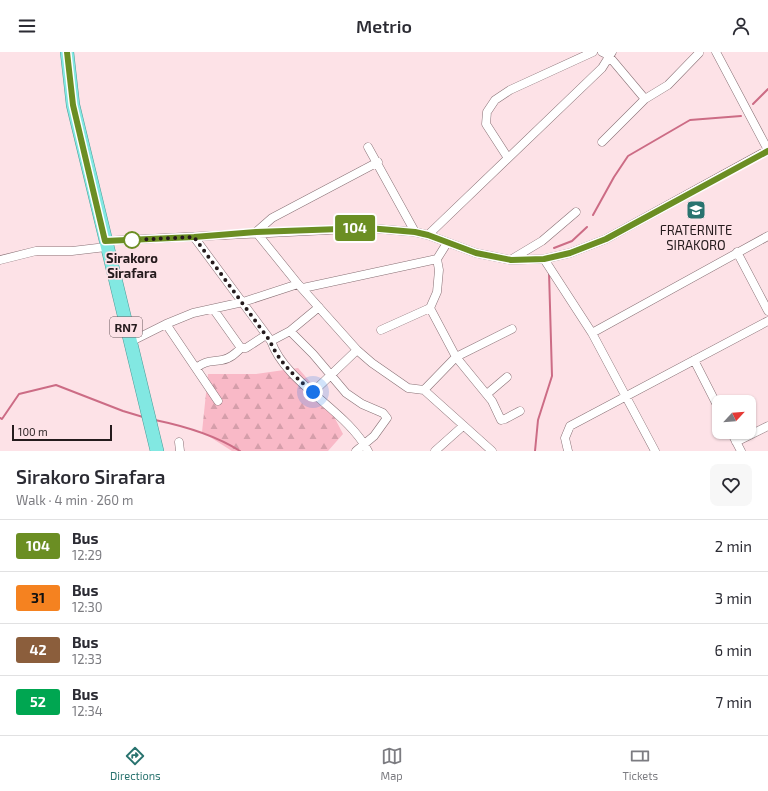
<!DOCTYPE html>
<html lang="en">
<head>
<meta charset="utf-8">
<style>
  body { margin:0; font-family:"Exo 2",sans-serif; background:#f7f7f7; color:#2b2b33; height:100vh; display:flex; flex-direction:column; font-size:15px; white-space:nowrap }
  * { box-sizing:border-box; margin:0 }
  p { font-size:13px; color:#7c7c81 }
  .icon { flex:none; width:22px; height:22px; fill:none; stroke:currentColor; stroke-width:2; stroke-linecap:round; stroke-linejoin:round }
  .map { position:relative; height:399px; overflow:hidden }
  .drawer { display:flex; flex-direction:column; background:#fff; flex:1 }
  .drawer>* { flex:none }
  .badge { padding:0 8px; border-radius:3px; font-size:14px; line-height:26px }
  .needle { width:26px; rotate:64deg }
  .controls { position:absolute; left:712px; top:343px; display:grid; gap:8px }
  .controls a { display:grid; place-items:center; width:44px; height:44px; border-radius:8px; background:#fff; box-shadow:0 1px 3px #0004; font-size:20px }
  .scale { position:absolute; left:12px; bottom:10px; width:100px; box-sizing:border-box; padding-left:4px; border:2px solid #251b1d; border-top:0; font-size:11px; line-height:14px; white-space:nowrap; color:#251b1d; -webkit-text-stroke:3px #fde2e7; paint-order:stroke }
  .you { position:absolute; width:20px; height:20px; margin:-10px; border:3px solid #fff; border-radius:50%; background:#1a73e8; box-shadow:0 0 0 6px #1a73e833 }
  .map>.badge { position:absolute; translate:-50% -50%; box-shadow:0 0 0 2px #fff }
  .round { display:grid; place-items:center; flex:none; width:42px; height:42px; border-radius:8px; background:#f7f7f7 }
  .headline { display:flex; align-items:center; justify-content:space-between; height:68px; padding:0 16px }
  h1 { font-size:19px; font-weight:600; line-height:30px }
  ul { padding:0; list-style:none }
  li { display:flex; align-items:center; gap:12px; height:52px; padding:0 16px; border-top:1px solid #e1e1e2 }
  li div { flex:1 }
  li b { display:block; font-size:15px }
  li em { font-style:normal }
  li .badge { min-width:44px; font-weight:700; text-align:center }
  header { display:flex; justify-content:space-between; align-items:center; height:52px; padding:0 16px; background:#fff; font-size:18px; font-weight:600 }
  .tabs { display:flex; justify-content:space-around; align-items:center; height:56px; border-top:1px solid #e1e1e2; background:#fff; font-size:11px; color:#7c7c81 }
  .tabs a { display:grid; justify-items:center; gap:2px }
  .tabs .on { color:#29736f }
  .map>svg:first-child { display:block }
  .forest { fill:url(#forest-firs) }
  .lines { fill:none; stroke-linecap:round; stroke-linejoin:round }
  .stream { stroke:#cc6c85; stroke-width:2 }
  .minor-casing { stroke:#887075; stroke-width:9 }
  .trunk-casing { stroke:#4d9c98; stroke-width:14 }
  .minor { stroke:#fff; stroke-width:8 }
  .trunk { stroke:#82e8e2; stroke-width:13 }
  .line-casing { stroke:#fff; stroke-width:9 }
  .line { stroke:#6b8e23; stroke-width:6 }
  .walk { stroke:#251b1d; stroke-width:4; stroke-dasharray:0 7.2 }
  .stop-dot { fill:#fff; stroke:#6b8e23; stroke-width:2 }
  .labels { text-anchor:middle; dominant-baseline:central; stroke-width:3.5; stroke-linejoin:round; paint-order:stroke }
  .shield { fill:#fde2e7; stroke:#66575a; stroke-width:1 }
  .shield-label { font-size:12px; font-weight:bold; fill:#251b1d }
  .poi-label { font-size:13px; fill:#251b1d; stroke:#fde2e7 }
  .stop-label { font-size:13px; font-weight:bold; fill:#251b1d; stroke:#fde2e7 }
</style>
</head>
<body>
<header><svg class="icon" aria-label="menu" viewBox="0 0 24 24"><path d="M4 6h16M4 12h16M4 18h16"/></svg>Metrio<svg class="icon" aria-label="person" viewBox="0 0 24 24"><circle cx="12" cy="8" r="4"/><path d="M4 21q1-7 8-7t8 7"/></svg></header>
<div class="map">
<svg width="768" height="399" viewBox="0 0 768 399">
  <defs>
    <pattern id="forest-firs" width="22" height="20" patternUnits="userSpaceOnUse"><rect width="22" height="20" fill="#f9b9c7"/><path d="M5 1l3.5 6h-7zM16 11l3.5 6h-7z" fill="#d59eaa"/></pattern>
  </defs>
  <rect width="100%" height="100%" fill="#fde2e7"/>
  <path class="forest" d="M298,316L325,347L343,382L328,399H232L202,380L208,322H256Z"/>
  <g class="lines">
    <path class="stream" d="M753,52L768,37
      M593,163L614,125L628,104L690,68L741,64
      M554,196L572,189L587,175
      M0,366L2,367L19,342L56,333L123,359L143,365
      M155,368C184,374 215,383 240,399
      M535,399L538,368L552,324L549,220"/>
    <defs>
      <path id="minor" d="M602,0L608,3L645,47L602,90
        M716,0L768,98
        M645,47L668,33L699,1
        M368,95L415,180
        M508,106L486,72L487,60L495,48L510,38L593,0
        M428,183L602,16L612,0
        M194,185L271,289C286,332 347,358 368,399
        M105,189L368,176L415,180L428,183L476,201L511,208L544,207L570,201L606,187L768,98
        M737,200L768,259
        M512,207L542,189L576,160
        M544,207L592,281L655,399
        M0,208L36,199H72L106,195
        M303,236L437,207
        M214,258L241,296H246L266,283
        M166,272L218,349
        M512,277L456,305L492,349L501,368L505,367L520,359
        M381,278L430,256
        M290,279L313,302L346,341L362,352L383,361L387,366L374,384L356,399
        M592,281L768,184
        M271,289L290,279L319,255
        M130,290L166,272L193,261L243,250L298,232
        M357,298L372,311L408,336L424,338L492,399
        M694,308L719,357
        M196,316C207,308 210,310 222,308C230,307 236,301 241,296
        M424,338L456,305L430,256L437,240L439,218L437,207L447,191
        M313,340L357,298L298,232L256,180L272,166L378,110
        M487,342L507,325
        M731,380L741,399
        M179,390L180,399
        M736,390L768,374
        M435,399L463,374
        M568,399L565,386L570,374L768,269"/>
      <path id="trunk" d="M67,0L73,53L157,399"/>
    </defs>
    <use href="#minor" class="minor-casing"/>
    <use href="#trunk" class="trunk-casing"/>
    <use href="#minor" class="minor"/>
    <use href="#trunk" class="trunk"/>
  </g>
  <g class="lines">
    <defs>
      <path id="line" d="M67,0L73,53L105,189L194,185L256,180L368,176L415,180L428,183L476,201L511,208L544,207L570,201L606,187L768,99"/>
    </defs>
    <use href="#line" class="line-casing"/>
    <use href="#line" class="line"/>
    <path class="walk" d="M132,188L194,185L270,289C278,309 297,327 313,340"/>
  </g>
  <defs>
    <symbol id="school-square" viewBox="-11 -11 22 22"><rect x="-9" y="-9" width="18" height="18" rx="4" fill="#29736f" stroke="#fde2e7"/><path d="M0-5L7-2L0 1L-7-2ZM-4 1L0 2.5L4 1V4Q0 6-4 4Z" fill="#fff"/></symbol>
  </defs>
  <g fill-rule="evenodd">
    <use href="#school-square" x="685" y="147" width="22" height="22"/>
  </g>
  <circle class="stop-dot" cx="132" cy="188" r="8"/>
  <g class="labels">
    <rect class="shield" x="110" y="265" width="32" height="20" rx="3"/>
    <g class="shield-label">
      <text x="126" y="275">RN7</text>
    </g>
    <g class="poi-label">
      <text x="696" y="178">FRATERNITE<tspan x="696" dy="15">SIRAKORO</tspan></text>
    </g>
    <g class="stop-label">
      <text x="132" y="206">Sirakoro<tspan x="132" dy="15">Sirafara</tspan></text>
    </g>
  </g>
</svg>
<div class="controls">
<a><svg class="needle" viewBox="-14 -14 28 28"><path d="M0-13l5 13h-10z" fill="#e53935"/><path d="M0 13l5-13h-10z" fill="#7c7c81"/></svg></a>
</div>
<div class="scale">100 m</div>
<div class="you" style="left:313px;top:340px"></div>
<b class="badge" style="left:355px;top:176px;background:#6b8e23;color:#fff">104</b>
</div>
<section class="drawer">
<div class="headline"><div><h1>Sirakoro Sirafara</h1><p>Walk · 4 min · 260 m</p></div><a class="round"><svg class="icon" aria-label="heart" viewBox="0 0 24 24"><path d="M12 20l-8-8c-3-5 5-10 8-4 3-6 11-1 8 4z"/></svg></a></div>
<ul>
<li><span class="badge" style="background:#6b8e23;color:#fff">104</span><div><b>Bus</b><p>12:29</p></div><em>2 min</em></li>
<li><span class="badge" style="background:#f58220;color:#111">31</span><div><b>Bus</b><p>12:30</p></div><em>3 min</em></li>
<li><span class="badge" style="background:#8b5e3c;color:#fff">42</span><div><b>Bus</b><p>12:33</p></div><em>6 min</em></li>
<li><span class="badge" style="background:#00a651;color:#fff">52</span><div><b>Bus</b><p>12:34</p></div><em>7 min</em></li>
</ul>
</section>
<nav class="tabs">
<a class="on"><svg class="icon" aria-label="directions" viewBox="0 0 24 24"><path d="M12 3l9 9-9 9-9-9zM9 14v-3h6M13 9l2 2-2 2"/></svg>Directions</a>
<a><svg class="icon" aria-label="map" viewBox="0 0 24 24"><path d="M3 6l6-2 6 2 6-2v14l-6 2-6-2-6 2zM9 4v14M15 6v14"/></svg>Map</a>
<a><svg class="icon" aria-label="tickets" viewBox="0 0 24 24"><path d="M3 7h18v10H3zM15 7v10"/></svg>Tickets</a>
</nav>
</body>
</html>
